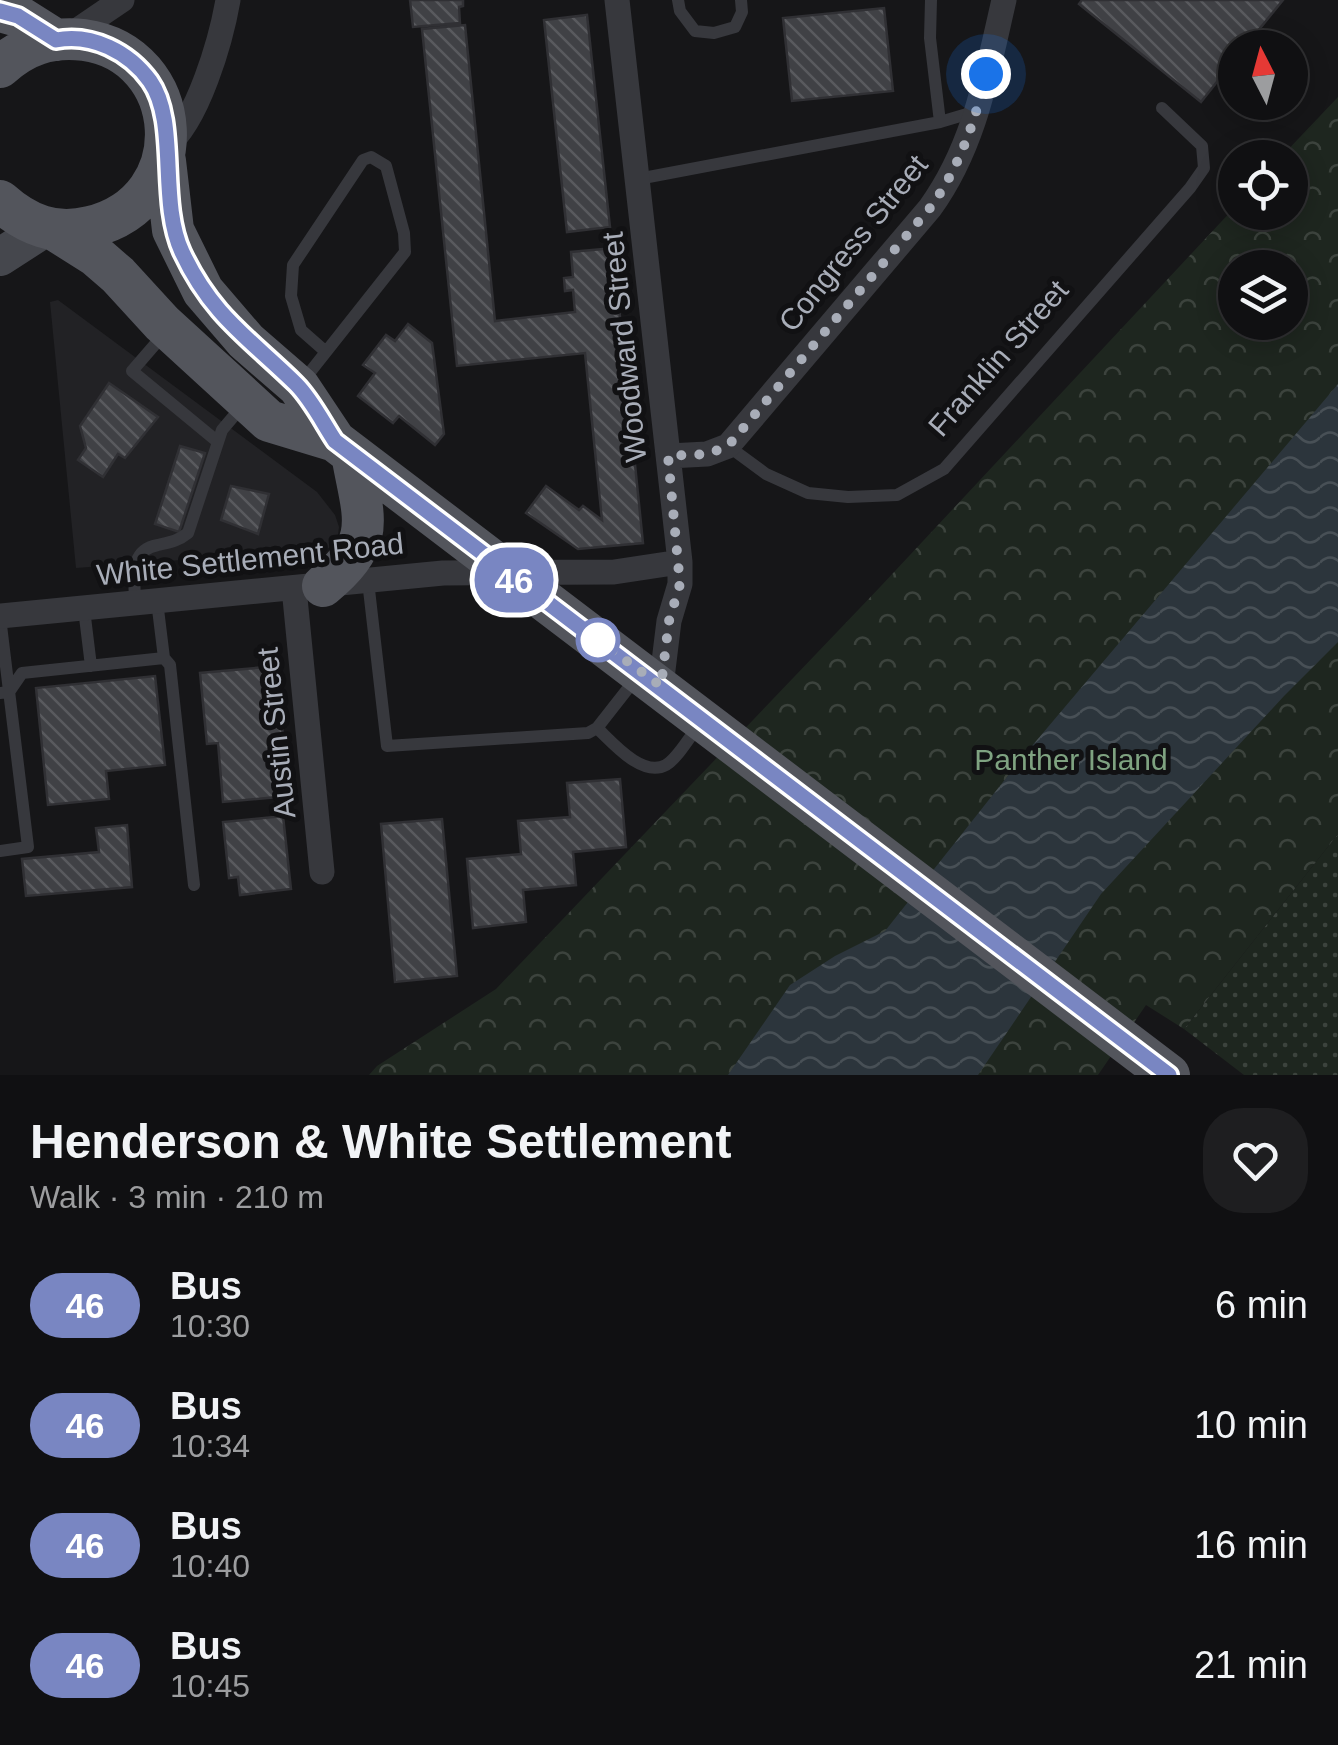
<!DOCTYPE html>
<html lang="en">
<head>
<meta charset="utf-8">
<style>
  body { margin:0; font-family:Arial,sans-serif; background:#1e1e20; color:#f1f3f6; height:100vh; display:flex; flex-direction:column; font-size:38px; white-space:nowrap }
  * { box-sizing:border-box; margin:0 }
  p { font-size:32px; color:#9c9d9f }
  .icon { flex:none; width:55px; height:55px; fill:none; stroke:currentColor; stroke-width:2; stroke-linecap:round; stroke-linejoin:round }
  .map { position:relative; height:1075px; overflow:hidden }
  .drawer { display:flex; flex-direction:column; background:#101012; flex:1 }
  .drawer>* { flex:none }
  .badge { padding:0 20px; border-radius:32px; font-size:35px; line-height:65px }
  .needle { width:65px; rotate:354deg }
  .buttons { position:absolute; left:1218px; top:30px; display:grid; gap:20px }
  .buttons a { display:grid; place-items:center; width:90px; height:90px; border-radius:50%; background:#101012; box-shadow:0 5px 25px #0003,0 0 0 2px #303032; font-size:50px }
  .you { position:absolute; width:50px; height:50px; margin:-25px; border:8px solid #fff; border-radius:50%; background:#1a73e8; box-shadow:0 0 0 15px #1a73e833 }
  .map>.badge { position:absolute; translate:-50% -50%; box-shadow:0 0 0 5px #fff }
  .round { display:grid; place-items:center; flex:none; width:105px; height:105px; border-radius:40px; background:#1e1e20 }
  .head { display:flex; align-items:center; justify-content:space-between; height:170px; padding:0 30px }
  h1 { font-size:48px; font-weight:800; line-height:75px }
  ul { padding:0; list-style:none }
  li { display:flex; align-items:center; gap:30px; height:120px; padding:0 30px }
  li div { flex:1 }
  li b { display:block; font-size:38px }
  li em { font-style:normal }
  li .badge { min-width:110px; font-weight:700; text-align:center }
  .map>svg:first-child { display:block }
  .built { fill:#222225 }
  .grass { fill:url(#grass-dots) }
  .park { fill:url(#park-crowns); fill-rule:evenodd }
  .water { fill:url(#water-waves) }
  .building { fill:url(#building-back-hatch); stroke:#303034; stroke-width:2.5 }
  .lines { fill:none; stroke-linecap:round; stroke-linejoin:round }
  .lane { stroke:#37383d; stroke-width:12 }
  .street { stroke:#37383d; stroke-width:25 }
  .secondary { stroke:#45474d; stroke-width:38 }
  .primary { stroke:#53555c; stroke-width:42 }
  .line-casing { stroke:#fff; stroke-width:22 }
  .line { stroke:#7986c2; stroke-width:15 }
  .walk { stroke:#a8adb8; stroke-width:10; stroke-dasharray:0 18 }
  .stop-dot { fill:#fff; stroke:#7986c2; stroke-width:5 }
  .labels { text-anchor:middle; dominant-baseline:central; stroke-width:10; stroke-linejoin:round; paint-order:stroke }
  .street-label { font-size:30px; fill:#a8adb8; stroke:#111113 }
  .park-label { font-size:30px; fill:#7fa381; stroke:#111113 }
</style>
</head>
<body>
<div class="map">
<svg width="1338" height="1075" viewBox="0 0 1338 1075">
  <defs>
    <pattern id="grass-dots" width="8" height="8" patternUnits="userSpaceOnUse" patternTransform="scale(2.5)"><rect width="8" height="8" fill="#1e261f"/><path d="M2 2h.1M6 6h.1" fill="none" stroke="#3c433d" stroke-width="1.8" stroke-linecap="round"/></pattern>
    <pattern id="park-crowns" width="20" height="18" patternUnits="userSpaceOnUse" patternTransform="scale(2.5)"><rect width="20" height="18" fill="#1e261f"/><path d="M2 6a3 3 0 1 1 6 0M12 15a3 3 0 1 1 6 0" fill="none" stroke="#3c433d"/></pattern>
    <pattern id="water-waves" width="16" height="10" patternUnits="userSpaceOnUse" patternTransform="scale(2.5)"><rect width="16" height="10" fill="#2c353c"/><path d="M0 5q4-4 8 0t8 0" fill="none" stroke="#485056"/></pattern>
    <pattern id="building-back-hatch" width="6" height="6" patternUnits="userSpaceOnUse" patternTransform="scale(2.5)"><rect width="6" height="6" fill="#404145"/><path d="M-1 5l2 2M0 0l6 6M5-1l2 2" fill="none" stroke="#595a5e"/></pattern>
  </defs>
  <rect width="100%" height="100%" fill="#161618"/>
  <path class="built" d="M58,300L317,492L335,515L339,527L337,543L327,549L76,568L50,302Z"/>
  <path class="grass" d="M1338,834V1075H1244L1184,1029Z"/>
  <path class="park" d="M1338,97V834L1184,1029L1146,1005L1098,1075H369L377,1066L496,989L881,586L1235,207V212H1290V158L1281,157ZM1235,268H1290V322H1235Z"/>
  <path class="water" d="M1338,384V642L1284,696L1101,894L978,1075H728L790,985L835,956L885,931L1026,753Z"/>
  <path class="building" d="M410,0H463V6L459,7L460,23L413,27Z
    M1082,0H1283L1244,48H1235V59L1201,102L1079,4Z
    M884,8L893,91L792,101L783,18Z
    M587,15L610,227L567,232L544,20Z
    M465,25L495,321L575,312L573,290L565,291L564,278L573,277L571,252L613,248L643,543L578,549L526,513L546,486L579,510L583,506L602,520L585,353L457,366L422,29Z
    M408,324L432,343L444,434L435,445L399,416L393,423L358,396L375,373L363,365L386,335L395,341Z
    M109,383L158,417L125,458L118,454L103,477L78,460L86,448L80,426Z
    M180,446L205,453L179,532L155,524Z
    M231,486L269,494L258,534L221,520Z
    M277,666L288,796L223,802L218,743L207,744L200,673Z
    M155,676L165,765L106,771L109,799L48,805L36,688Z
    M620,779L626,847L573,852L576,885L523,890L526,922L473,928L467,859L521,854L518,821L570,817L567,783Z
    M283,816L291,889L240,895L238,877L229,878L223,822Z
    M442,819L457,976L395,982L381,824Z
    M127,825L132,887L26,896L22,859L99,852L96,828Z"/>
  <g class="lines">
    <path class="lane" d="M678,0L680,11L695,31L714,33L735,27L742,12L741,0
      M931,0L930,38L940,122L977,111
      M638,179L940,122
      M164,334L132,371L218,442
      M303,381L405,252L404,233L386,166L371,157L363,160L293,265L291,296L301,330L326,352
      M728,446L766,474L808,493L848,497L897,495L944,469L1190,188L1204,168L1202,146L1162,108
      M368,581L387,746L588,733L597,728L637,677
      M157,601L164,658
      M135,604C135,579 128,550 158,545C171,542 178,541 188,533L222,430L244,404
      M84,609L91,666
      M0,617L28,847L0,851
      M0,693L9,692L22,673L164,658L170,665L194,885
      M597,728C612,742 642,778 666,765C678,758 689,737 698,727"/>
    <path class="street" d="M617,0L680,562V584L669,621L661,686
      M66,38L122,0
      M166,146C198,121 221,40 228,0
      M669,456L707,454L728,446L930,208C975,146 987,73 1004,0
      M294,588L322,872
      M0,616L443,573L614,572L680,562"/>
    <path class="secondary" d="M0,257L45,228"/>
    <path class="primary" d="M0,11L18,16L56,40
      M0,67C24,45 50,36 84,40C186,54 198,201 90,227C55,236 27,225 0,201
      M165,161L173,230L203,291L246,341L299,387L335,441L1169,1075
      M58,232L96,256L118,275L162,323L269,421L335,441
      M323,586C379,540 363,518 352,454"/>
  </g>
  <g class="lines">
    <defs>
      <path id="line" d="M0,11L18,16L56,40C92,33 129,52 150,81C179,122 158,200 182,252C212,316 249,338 296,384C312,400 323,423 335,441L1169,1075"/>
    </defs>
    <use href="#line" class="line-casing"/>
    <use href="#line" class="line"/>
    <path class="walk" d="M598,640L661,686L669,621L680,584L668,456L708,454L728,446L930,208C959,168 975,122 986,74"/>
  </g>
  <circle class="stop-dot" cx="598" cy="640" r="20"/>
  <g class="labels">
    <g class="street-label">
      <text transform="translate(853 243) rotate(-51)">Congress Street</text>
      <text transform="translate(624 347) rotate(-96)">Woodward Street</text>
      <text transform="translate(998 358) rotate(-49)">Franklin Street</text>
      <text transform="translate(250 559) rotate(-6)">White Settlement Road</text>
      <text transform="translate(276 733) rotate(-96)">Austin Street</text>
    </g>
    <g class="park-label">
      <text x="1071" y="759">Panther Island</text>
    </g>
  </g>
</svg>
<div class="buttons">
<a><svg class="needle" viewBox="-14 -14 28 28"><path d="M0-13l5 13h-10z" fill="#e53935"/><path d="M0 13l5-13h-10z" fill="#9c9d9f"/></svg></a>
<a><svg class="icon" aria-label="locate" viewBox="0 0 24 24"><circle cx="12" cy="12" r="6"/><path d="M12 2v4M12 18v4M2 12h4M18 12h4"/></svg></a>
<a><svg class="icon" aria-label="layers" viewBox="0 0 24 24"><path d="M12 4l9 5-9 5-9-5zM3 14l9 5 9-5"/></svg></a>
</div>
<div class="you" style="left:986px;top:74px"></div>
<b class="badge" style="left:514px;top:580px;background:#7986c2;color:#fff">46</b>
</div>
<section class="drawer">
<div class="head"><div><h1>Henderson &amp; White Settlement</h1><p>Walk · 3 min · 210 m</p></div><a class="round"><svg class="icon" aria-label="heart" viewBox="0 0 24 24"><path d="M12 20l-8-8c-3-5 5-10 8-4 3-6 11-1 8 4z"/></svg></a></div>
<ul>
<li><span class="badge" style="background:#7986c2;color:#fff">46</span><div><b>Bus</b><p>10:30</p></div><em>6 min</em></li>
<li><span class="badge" style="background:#7986c2;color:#fff">46</span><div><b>Bus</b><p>10:34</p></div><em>10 min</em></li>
<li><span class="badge" style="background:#7986c2;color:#fff">46</span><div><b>Bus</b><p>10:40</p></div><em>16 min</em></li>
<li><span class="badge" style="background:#7986c2;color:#fff">46</span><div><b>Bus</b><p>10:45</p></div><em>21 min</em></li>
</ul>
</section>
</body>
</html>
